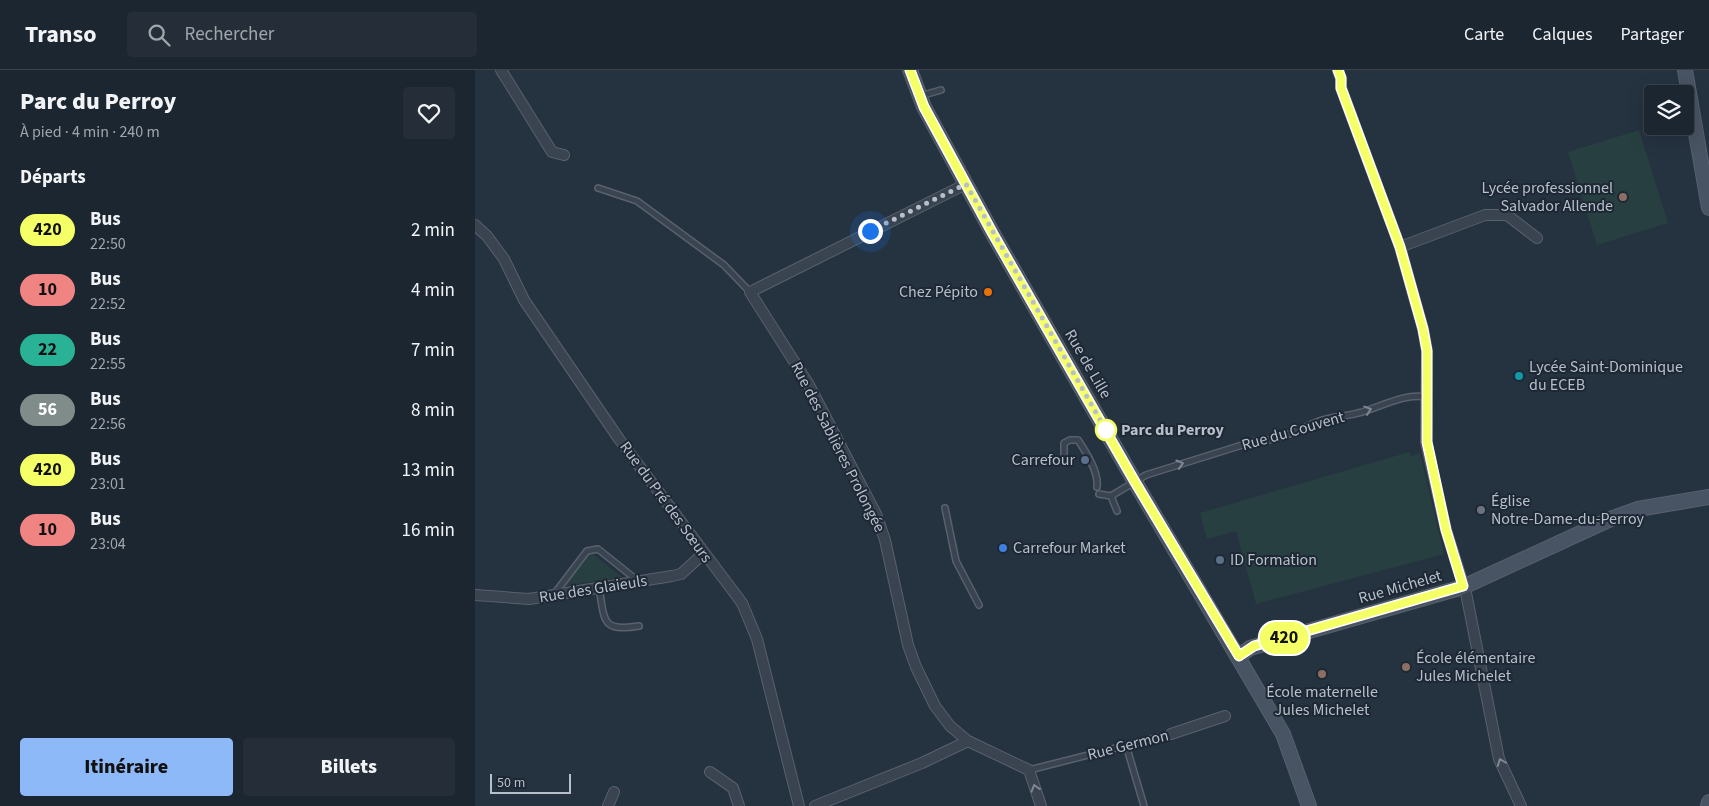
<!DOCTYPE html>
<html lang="fr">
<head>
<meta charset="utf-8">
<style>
  body { margin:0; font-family:"Source Sans 3",sans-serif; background:#252e38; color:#f1f3f6; height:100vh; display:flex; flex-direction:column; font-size:19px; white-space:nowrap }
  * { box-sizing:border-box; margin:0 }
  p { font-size:16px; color:#a0a5ab }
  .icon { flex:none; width:28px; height:28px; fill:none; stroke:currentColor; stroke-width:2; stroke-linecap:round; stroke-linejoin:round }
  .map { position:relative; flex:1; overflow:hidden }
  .details { display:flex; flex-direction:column; background:#1c2630; width:475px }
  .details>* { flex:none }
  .badge { padding:0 10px; border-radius:16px; font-size:18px; line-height:32px }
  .fabs { position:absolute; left:1169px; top:15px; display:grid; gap:10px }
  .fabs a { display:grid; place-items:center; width:50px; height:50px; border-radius:5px; background:#1c2630; box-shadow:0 5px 20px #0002,0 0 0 1px #3a434c; font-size:25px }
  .scale { position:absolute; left:15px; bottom:12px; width:81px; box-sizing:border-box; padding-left:5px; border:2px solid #b6bfca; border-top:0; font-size:14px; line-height:18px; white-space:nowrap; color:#b6bfca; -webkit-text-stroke:4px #1e2835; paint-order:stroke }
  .you { position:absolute; width:25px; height:25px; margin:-12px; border:4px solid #fff; border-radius:50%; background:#1a73e8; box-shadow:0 0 0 8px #1a73e833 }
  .map>.badge { position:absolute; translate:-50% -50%; box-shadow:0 0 0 2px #fff }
  h2 { padding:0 20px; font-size:19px; line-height:45px }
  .round { display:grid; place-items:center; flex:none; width:52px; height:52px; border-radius:5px; background:#252e38 }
  .headline { display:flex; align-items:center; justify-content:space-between; height:85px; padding:0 20px }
  h1 { font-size:24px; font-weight:800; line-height:38px }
  .cta { display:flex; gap:10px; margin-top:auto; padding:10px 20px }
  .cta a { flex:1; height:58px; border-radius:5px; background:#8eb9f8; color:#111; font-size:20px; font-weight:800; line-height:58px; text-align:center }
  .cta a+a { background:#252e38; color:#f1f3f6 }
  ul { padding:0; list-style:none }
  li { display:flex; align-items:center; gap:15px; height:60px; padding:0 20px }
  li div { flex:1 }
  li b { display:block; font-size:19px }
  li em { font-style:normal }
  li .badge { min-width:55px; font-weight:700; text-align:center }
  header { display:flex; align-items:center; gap:30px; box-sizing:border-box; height:70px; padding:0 25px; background:#1c2630; border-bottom:1px solid #3a434c }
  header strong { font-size:24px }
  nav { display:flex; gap:28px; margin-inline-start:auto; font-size:18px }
  .search { width:350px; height:45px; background:#252e38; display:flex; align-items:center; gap:12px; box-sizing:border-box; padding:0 18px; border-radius:5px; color:#a0a5ab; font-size:19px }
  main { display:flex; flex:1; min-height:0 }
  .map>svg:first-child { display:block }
  .green { fill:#283f41 }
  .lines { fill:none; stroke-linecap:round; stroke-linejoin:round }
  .lane-casing { stroke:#58616d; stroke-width:8 }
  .street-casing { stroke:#58616d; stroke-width:12 }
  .secondary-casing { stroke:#58616d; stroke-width:16 }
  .lane { stroke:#3a4350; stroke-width:5 }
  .street { stroke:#3a4350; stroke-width:10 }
  .secondary { stroke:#485363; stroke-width:14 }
  .oneway { stroke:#7e8793 }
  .line-casing { stroke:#fff; stroke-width:11 }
  .line { stroke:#f5ff66; stroke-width:8 }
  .walk { stroke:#b6bfca; stroke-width:5; stroke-dasharray:0 9 }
  .education-dot { fill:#8d6e63; stroke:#1e2835; stroke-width:2 }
  .food-dot { fill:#e8710a; stroke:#1e2835; stroke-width:2 }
  .culture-dot { fill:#0f9aa8; stroke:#1e2835; stroke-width:2 }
  .stop-dot { fill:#fff; stroke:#f5ff66; stroke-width:2.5 }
  .service-dot { fill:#5c6f8a; stroke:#1e2835; stroke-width:2 }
  .worship-dot { fill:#6b7280; stroke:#1e2835; stroke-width:2 }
  .shop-dot { fill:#3f7fe0; stroke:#1e2835; stroke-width:2 }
  .labels { text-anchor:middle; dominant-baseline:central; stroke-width:4; stroke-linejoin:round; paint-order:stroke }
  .poi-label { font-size:16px; fill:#b6bfca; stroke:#1e2835; text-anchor:start }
  .street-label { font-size:16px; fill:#b6bfca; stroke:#1e2835 }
  .stop-label { font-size:16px; font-weight:bold; fill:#b6bfca; stroke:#1e2835; text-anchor:start }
</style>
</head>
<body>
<header>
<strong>Transo</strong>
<div class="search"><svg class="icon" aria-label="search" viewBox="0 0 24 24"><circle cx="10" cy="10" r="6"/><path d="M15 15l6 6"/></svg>Rechercher</div>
<nav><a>Carte</a><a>Calques</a><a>Partager</a></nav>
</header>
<main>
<section class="details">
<div class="headline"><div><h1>Parc du Perroy</h1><p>À pied · 4 min · 240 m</p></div><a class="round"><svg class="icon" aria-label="heart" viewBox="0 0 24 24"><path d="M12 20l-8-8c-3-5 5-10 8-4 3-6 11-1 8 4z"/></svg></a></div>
<h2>Départs</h2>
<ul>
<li><span class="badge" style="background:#f5ff66;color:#111">420</span><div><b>Bus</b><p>22:50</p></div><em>2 min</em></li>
<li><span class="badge" style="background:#f08482;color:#111">10</span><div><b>Bus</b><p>22:52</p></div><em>4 min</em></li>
<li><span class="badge" style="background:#2ab297;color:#111">22</span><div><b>Bus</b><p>22:55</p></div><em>7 min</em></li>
<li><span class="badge" style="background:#808c89;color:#fff">56</span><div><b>Bus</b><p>22:56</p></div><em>8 min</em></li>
<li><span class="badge" style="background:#f5ff66;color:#111">420</span><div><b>Bus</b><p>23:01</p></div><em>13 min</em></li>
<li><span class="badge" style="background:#f08482;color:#111">10</span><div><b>Bus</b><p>23:04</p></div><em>16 min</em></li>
</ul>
<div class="cta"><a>Itinéraire</a><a>Billets</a></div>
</section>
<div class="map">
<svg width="1234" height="736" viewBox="0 0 1234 736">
  <rect width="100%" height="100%" fill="#253240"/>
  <path class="green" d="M1164,60L1193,153L1122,175L1093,82Z
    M934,382L936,386L945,383L969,484L781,534L761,461L732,469L725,443Z
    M115,482L147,507L89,516Z"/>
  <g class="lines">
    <defs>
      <path id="lane" d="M445,26L466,20
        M123,118L162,131L249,195L275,222
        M589,385V373L595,370H603C611,382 624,402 622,417
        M624,424L636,426L671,405L780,371C802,372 822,360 842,352C855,346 870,347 883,343C904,338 928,323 950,327
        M636,426L642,441
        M470,438L481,491L504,535
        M124,518C130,551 126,562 164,556
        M80,523L112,481L123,479L163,511
        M651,675L669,736
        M554,700L696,664"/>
      <path id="street" d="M26,0L77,82L89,85
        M863,0L866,9V18L925,177L948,259L952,281L951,372L971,460L991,523L1024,689L1046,736
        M491,114L275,222L334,315L401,444L410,470L433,575L441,597L460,636L475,656L493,671L554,700L566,736
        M0,155L12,166L29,189L49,230L144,369L267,533L282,569L324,736
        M925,177L1010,145H1032L1062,168
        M0,525L54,529L197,506L206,504L228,484
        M696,664L750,646
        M235,702L258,718L264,736
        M133,736L139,722
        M340,736L447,693L493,671"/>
      <path id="secondary" d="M435,0L449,37L518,164L660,412L808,664L834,736
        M1210,0L1234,138
        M764,586L775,578L988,517L1138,448L1163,439L1234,427
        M1233,736L1234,732"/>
    </defs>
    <use href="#lane" class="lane-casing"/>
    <use href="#street" class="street-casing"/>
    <use href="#secondary" class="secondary-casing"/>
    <use href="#lane" class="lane"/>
    <use href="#street" class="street"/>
    <use href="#secondary" class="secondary"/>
  </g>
  <defs><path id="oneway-chevron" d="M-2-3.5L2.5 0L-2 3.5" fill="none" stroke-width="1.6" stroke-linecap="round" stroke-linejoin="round" transform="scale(1.25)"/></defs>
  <g class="oneway">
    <use href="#oneway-chevron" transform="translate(893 340) rotate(-18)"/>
    <use href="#oneway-chevron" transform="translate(705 394) rotate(-17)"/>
    <use href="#oneway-chevron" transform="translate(1026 692) rotate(-111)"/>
    <use href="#oneway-chevron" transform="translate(560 718) rotate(-107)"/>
  </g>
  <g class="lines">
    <defs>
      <path id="line" d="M435,0L449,37L518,164L660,412L764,586L779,576L988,516L971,460L952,372V281L948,259L925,177L866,18V8L863,0"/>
    </defs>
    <use href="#line" class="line-casing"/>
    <use href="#line" class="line"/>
    <path class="walk" d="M395,161L491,114L632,362L631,360"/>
  </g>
  <g class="education-dot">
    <circle cx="1148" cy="127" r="5"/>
    <circle cx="931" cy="597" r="5"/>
    <circle cx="847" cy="604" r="5"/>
  </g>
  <circle class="food-dot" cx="513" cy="222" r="5"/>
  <circle class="culture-dot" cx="1044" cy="306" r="5"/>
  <circle class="stop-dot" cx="631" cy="360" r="10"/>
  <g class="service-dot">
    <circle cx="610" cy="390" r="5"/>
    <circle cx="745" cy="490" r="5"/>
  </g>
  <circle class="worship-dot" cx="1006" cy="440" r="5"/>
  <circle class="shop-dot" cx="528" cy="478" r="5"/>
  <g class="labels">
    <g class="poi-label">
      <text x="1138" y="118" text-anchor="end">Lycée professionnel<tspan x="1138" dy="18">Salvador Allende</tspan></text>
      <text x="503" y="222" text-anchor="end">Chez Pépito</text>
      <text x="1054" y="297">Lycée Saint-Dominique<tspan x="1054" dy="18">du ECEB</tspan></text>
      <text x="600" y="390" text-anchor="end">Carrefour</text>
      <text x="1016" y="431">Église<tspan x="1016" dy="18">Notre-Dame-du-Perroy</tspan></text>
      <text x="538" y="478">Carrefour Market</text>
      <text x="755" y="490">ID Formation</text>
      <text x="941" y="588">École élémentaire<tspan x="941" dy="18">Jules Michelet</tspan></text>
      <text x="847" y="622" text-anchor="middle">École maternelle<tspan x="847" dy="18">Jules Michelet</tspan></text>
    </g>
    <g class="street-label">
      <text transform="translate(613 294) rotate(60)">Rue de Lille</text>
      <text transform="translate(818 361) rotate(-16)">Rue du Couvent</text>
      <text transform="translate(363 377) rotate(63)">Rue des Sablières Prolongée</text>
      <text transform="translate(191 432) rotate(54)">Rue du Pré des Sœurs</text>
      <text transform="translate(925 517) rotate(-16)">Rue Michelet</text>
      <text transform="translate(118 519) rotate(-9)">Rue des Glaieuls</text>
      <text transform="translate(653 675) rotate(-14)">Rue Germon</text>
    </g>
    <g class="stop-label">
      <text x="646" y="360">Parc du Perroy</text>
    </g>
  </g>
</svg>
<div class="fabs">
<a><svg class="icon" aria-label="layers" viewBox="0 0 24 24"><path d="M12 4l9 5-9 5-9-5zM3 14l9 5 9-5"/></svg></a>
</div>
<div class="scale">50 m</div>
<div class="you" style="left:395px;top:161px"></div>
<b class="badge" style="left:809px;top:568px;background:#f5ff66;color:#111">420</b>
</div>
</main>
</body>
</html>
